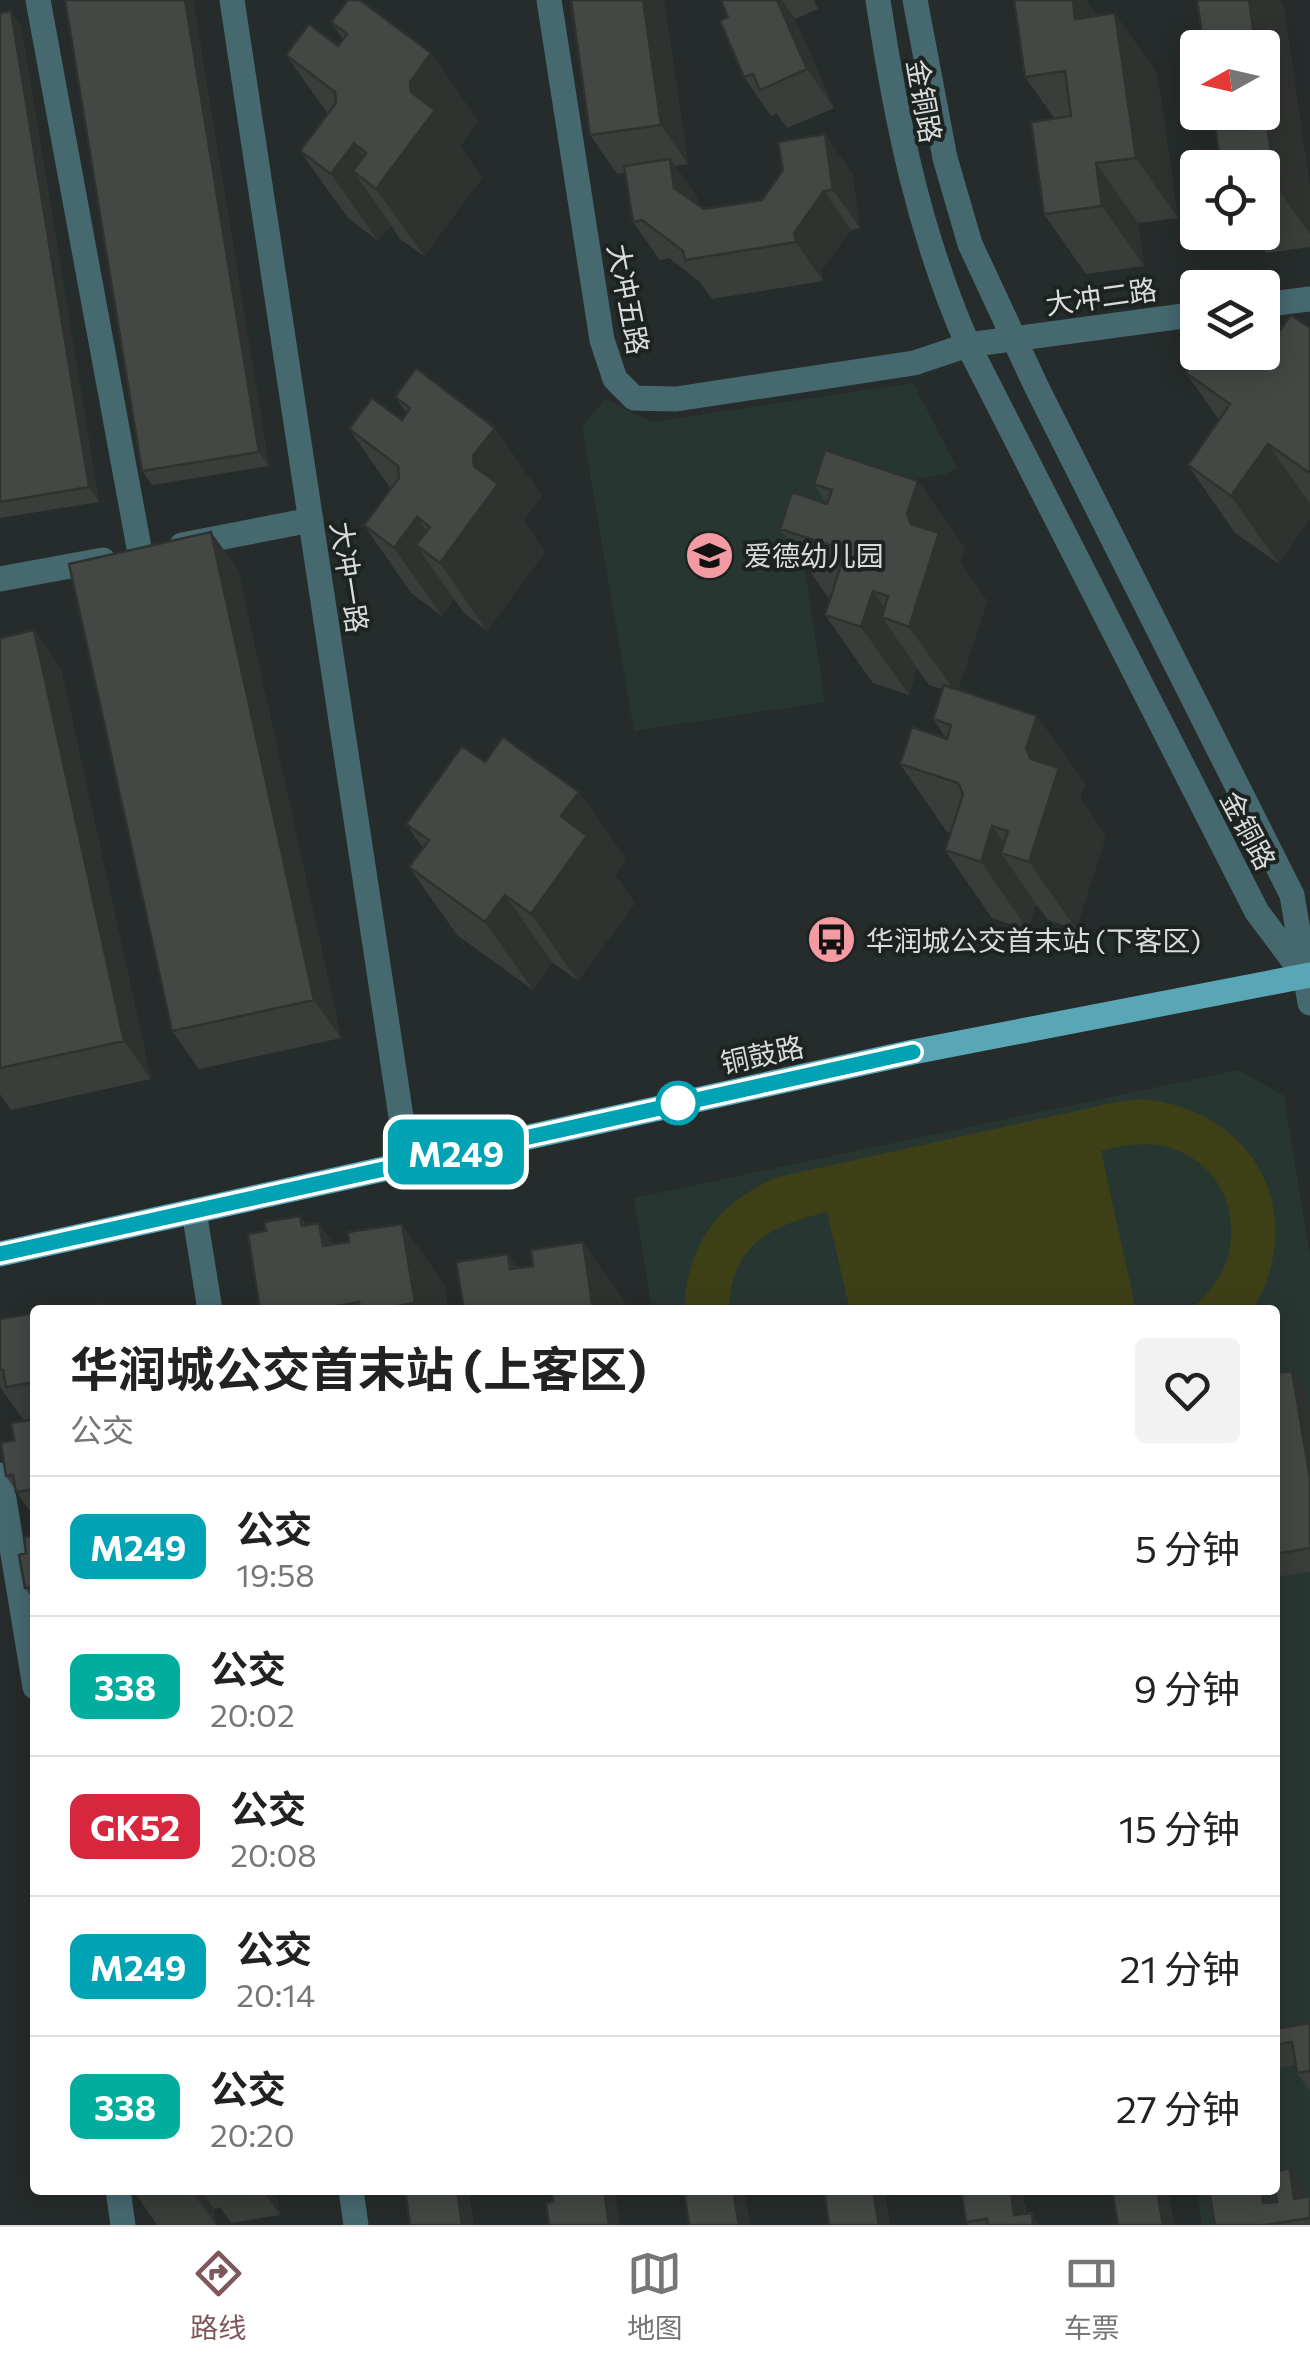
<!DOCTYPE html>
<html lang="zh">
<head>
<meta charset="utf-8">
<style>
  body { margin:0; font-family:Commissioner,"Noto Sans SC",sans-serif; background:#f2f2f2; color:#222; height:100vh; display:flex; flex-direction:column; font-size:38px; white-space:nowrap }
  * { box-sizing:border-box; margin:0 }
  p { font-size:32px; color:#767676 }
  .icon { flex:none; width:55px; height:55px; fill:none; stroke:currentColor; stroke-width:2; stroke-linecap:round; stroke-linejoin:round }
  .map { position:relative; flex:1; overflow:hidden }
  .drawer { position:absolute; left:30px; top:1305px; width:1250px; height:890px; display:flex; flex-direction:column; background:#fff; border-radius:10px; box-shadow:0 5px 25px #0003 }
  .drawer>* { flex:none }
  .badge { padding:0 20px; border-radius:15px; font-size:35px; line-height:65px }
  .needle { width:65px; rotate:262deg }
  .controls { position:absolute; left:1180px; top:30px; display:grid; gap:20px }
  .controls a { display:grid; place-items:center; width:100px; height:100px; border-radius:10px; background:#fff; box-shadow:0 5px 25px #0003; font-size:50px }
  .map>.badge { position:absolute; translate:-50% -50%; box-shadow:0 0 0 5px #fff }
  .round { display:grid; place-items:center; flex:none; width:105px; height:105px; border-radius:10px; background:#f2f2f2 }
  .headline { display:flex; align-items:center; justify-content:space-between; height:170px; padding:0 40px }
  h1 { font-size:48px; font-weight:700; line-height:75px }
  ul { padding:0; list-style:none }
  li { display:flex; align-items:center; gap:30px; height:140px; padding:0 40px; border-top:2px solid #e0e0e0 }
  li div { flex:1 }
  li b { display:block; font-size:38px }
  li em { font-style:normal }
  li .badge { min-width:110px; font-weight:700; text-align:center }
  .tab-bar { display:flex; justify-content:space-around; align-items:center; height:140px; border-top:2px solid #e0e0e0; background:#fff; font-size:28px; color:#767676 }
  .tab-bar a { display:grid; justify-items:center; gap:5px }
  .tab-bar .active { color:#80585c }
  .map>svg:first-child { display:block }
  .built { fill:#283632 }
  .green { fill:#3d4016 }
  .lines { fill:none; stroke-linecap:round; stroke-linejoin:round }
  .minor { stroke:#466970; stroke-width:25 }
  .major { stroke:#59a6b6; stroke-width:25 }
  .wall { fill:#3a3e3a }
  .shaded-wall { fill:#303230 }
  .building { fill:#444844; stroke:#303230; stroke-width:2.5 }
  .line-casing { stroke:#fff; stroke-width:22 }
  .line { stroke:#00a3b4; stroke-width:15 }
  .stop-dot { fill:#fff; stroke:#00a3b4; stroke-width:5 }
  .labels { text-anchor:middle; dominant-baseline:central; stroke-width:8; stroke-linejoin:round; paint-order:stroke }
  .street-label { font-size:28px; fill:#d8dcdb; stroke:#1d2321 }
  .poi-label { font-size:28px; fill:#d8dcdb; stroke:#1d2321; text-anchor:start }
</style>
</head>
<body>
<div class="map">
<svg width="1310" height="2225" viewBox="0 0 1310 2225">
  <rect width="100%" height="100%" fill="#262c2b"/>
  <path class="built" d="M913,383L957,468L945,474L831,494L818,510L822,546L804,564L825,702L634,731L582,427L605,399L651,422Z
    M1238,1070L1284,1096L1310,1257V2225H1202L1197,2190H1275V1310H652L634,1198Z"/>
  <path class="green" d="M1142,1099C1253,1109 1310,1211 1253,1310H1188C1254,1267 1244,1165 1163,1146C1143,1142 1120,1146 1101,1151L1136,1310H850L827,1212C773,1225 728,1245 730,1310H684C688,1243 716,1203 778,1177L1116,1102Z"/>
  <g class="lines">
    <path class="minor" d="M38,0L140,553
      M232,0L408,1163
      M549,0L602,340L615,379L634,398L676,399L914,363L968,345L1198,314
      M878,0C896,120 919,233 968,345L1257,912L1302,972
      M915,0L945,158L970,244L1037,388L1292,895L1310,1003
      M1262,305L1310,299
      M182,545L311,520
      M0,579L103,560
      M194,1211L210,1310
      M0,1475L35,1687
      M118,2190L123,2225
      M351,2190L356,2225"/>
    <path class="major" d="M0,1254L913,1052L1310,975"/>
  </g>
  <path class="wall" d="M65,0H193L269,466L152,485L142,471Z
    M664,0L688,164L675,166L697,197L698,205L704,209L762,200L852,173L860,228L851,230L821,271L823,281L712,299L700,282L669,258L660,260L633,222L625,173L617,174L590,135Z
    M723,0H814L818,9L795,19L834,108L787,128L777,114L771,116L744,77Z
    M1086,0L1097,16L1157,73L1178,218L1138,223L1144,266L1086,274L1044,214L1054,118L1025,77Z
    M1284,7L1310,190V247L1266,253L1252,232H1262V168Z
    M0,13L21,26L99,502L0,518Z
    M331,22L431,53L478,121L460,146L482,178L424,256L400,239L391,225L378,241L348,218L300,151L328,114L286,55L338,46L343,39Z
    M1310,328V518L1279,564L1235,533L1188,465L1219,420L1186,373L1263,355Z
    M395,397L542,496L523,520L545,552L487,631L464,613L454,599L442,616L411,593L364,525L391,489L349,429L402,420L407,414Z
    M825,450L965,548L960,563L987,601L958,690L1085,783L1080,798L1106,836L1076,929L1048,920L1036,904L1028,930L992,918L945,850L950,833L947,832L900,764L947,739L933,719L942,689L929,685L917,668L909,695L873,683L825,615L831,598L828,597L780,529L827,504L814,484Z
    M211,532L238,570L341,1038L199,1069L172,1031Z
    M34,630L61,669L151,1079L11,1110L0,1094V638Z
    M485,762L579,792L626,859L615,875L635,903L578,981L552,962L533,990L457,935L409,867L423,848L406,824Z
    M300,1216L306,1225L334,1244L444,1284L448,1310H260L266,1231Z
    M35,1313V1519L6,1476L14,1440L24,1421L0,1387V1319Z
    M1275,1373L1307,1392L1310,1409V1572L1275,1577Z
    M35,1535V1602L25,1588L26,1553Z
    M1310,2023V2091L1297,2073L1296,2065L1275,2069V2029Z
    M1290,2168L1304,2189L1306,2197L1310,2196V2225H1215L1209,2190H1272L1274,2202H1277Z
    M133,2190H276L280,2215L231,2223L220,2207L214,2209L216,2225H157Z
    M961,2190H1022L1026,2213L1040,2225H968L966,2222Z"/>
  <path class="shaded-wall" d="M185,0H193L269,466L259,452Z
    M643,0H664L688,164L661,125Z
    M777,0H782L795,19L834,108L807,69Z
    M1073,0H1086L1111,36L1075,19Z
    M1249,0H1279L1284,7L1310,190V234L1276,186L1262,91V48H1256Z
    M11,11L21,26L99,502L89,487Z
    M1115,13L1157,73L1178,218L1136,158Z
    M431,53L478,121L460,146L482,178L424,256L376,189L353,171L391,225L378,241L331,174L354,143L381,182L411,92L410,82Z
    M825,134L852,173L860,228L833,190Z
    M670,159L697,197L701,226L674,188Z
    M1096,163L1138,223L1144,266L1102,206Z
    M824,191L851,230L821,271L823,281L796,242L794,233Z
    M495,428L542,496L523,520L545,552L487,631L440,563L416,545L454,599L442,616L394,548L417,517L444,557L474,466L473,456Z
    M1268,444L1310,504V518L1279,564L1231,496Z
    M918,481L965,548L960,563L987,601L957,694L909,627L911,524L907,514Z
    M211,532L238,570L341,1038L314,1000Z
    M873,591L895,622L882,617L917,668L909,695L861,627Z
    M34,630L61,669L151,1079L124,1041Z
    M1037,716L1085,783L1080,798L1106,836L1076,929L1029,862L1031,759L1026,749Z
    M579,792L626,859L615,875L635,903L578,981L531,914L561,816Z
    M992,826L1014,857L1001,853L1036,904L1028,930L981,862Z
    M505,895L552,962L533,990L485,922Z
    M319,1223L361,1283L323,1246Z
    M402,1224L444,1284L448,1310H419L415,1303Z
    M583,1242L625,1302L626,1310H593Z
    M508,1254L547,1310L510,1269Z
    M1292,1371L1307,1392L1310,1409V1479Z
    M1290,2168L1304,2189L1309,2220L1294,2199Z
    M191,2190H201L214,2209L216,2225Z
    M262,2190H276L280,2215Z
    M457,2190H469L474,2225H462Z
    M604,2190H615L620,2225H609Z
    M733,2190H745L750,2225H739Z
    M873,2190H885L890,2225H879Z
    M1011,2190H1022L1027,2225L1014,2215Z
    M1157,2190H1169L1174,2225H1163Z
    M1261,2190H1272L1278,2224L1263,2203Z
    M1032,2213L1040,2225H1033Z"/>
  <path class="building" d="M65,0H185L259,452L142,471Z
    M348,0H360L431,53L410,82L411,92L435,110L376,189L353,171L366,153L354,143L331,174L300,151L336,103L335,92L286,55L309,24L338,46L347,34L331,22Z
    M571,0H643L661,125L590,135Z
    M723,0H777L807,69L760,90L753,74L744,77L720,21L728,17L721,1Z
    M1014,0H1073L1075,19L1115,13L1136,158L1096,163L1102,206L1044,214L1031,122L1071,116L1065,71L1025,77Z
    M1197,0H1249L1256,48H1204Z
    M11,11L89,487L0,502V13Z
    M1262,91L1276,186L1262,188V168H1221L1213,112H1262Z
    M825,134L833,190L824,191L794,233L796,242L685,260L683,251L642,220L633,222L624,166L670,159L674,188L704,209L762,200L783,170L778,142Z
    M1291,315L1310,328V470L1308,472L1268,444L1231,496L1188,465L1230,404L1186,373L1200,352H1259L1263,355Z
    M416,368L495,428L473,456L474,466L498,484L440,563L416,545L430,527L417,517L394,548L364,525L399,478L398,466L349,429L372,398L402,420L410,408L395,397Z
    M825,450L918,481L907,514L911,524L939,533L909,627L882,617L888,596L873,591L861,627L825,615L843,558L839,548L780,529L792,492L827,504L832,490L814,484Z
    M211,532L314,1000L172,1031L69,564Z
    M34,630L124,1041L0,1068V638Z
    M944,685L1037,716L1026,749L1031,759L1059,768L1029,862L1001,853L1008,831L992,826L981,862L945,850L963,794L958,783L900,764L912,727L947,739L951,725L933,719Z
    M503,737L579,792L561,816L587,836L531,914L505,895L485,922L409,867L429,840L406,824L462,746L485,762Z
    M300,1216L302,1226L319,1223L323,1246L349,1242L348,1232L402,1224L415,1303L373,1310H361L359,1302L332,1307L333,1310H260L248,1234L266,1231L264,1222Z
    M583,1242L593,1310H464L456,1262L508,1254L510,1269L533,1266L531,1250Z
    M104,1304L105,1310H67Z
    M35,1313V1382L6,1387L3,1370H0V1319Z
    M1292,1371L1310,1479V1548L1275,1554V1373Z
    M35,1419V1489L16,1492L13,1475L6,1476L1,1443L14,1440L11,1423Z
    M35,1535V1586L25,1588L19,1555L26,1553L24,1537Z
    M1310,2023V2071L1297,2073L1292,2042L1275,2045V2029Z
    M1290,2168L1294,2199L1310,2196V2218L1264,2225H1215L1209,2190H1261L1263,2203L1277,2202L1275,2190V2171Z
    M405,2190H457L462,2225H410Z
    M552,2190H604L609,2225H549L546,2203L553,2202Z
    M684,2190H733L739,2225H689Z
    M824,2190H873L879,2225H829Z
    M961,2190H1011L1014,2215L1032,2213L1033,2225H988L987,2219L966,2222Z
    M1112,2190H1157L1163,2225H1118Z"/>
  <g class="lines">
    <defs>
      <path id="line" d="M0,1254L913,1052"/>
    </defs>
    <use href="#line" class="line-casing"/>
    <use href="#line" class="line"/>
  </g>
  <defs>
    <symbol id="school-disc" viewBox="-11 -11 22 22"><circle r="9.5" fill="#f49aa2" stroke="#1d2321"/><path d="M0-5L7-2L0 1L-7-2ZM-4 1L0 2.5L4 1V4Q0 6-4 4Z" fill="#111"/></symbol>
    <symbol id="bus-disc" viewBox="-11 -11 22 22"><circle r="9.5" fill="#f49aa2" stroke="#1d2321"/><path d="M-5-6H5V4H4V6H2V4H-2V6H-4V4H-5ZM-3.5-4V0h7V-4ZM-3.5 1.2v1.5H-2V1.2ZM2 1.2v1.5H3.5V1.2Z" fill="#111"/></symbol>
  </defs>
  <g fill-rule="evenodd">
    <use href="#school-disc" x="682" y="528" width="55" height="55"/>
    <use href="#bus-disc" x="804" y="912" width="55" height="55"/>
  </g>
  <circle class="stop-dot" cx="678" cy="1103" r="20"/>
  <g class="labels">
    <g class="street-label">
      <text transform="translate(925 101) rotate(80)">金铜路</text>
      <text transform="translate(1101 296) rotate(-8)">大冲二路</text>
      <text transform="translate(629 299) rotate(79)">大冲五路</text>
      <text transform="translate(350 577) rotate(81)">大冲一路</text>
      <text transform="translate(1249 830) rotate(62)">金铜路</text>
      <text transform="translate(762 1054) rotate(-12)">铜鼓路</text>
    </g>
    <g class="poi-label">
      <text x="744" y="555">爱德幼儿园</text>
      <text x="866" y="940">华润城公交首末站 (下客区)</text>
    </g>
  </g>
</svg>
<div class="controls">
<a><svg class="needle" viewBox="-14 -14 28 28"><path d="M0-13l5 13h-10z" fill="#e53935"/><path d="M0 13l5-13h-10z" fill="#767676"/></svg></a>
<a><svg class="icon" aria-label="locate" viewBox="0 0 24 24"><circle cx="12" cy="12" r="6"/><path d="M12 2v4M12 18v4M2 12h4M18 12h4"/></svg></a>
<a><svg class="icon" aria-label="layers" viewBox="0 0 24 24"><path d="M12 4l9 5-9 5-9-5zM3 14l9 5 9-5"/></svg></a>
</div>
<b class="badge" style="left:456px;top:1152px;background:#00a3b4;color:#fff">M249</b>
<section class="drawer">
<div class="headline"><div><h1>华润城公交首末站 (上客区)</h1><p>公交</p></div><a class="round"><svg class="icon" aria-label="heart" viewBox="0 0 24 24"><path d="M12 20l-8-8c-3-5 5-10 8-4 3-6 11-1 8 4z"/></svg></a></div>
<ul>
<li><span class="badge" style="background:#00a3b4;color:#fff">M249</span><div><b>公交</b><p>19:58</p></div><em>5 分钟</em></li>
<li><span class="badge" style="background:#01ad9c;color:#fff">338</span><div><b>公交</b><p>20:02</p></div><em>9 分钟</em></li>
<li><span class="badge" style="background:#d7263d;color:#fff">GK52</span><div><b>公交</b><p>20:08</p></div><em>15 分钟</em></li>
<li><span class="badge" style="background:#00a3b4;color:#fff">M249</span><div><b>公交</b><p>20:14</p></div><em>21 分钟</em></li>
<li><span class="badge" style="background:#01ad9c;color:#fff">338</span><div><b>公交</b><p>20:20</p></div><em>27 分钟</em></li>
</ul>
</section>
</div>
<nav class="tab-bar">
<a class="active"><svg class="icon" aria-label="directions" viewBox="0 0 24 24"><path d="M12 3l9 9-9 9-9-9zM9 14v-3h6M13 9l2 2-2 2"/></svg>路线</a>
<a><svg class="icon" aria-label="map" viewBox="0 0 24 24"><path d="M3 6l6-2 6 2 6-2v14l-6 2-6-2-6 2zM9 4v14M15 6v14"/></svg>地图</a>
<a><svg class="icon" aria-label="tickets" viewBox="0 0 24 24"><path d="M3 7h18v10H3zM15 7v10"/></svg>车票</a>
</nav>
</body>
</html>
